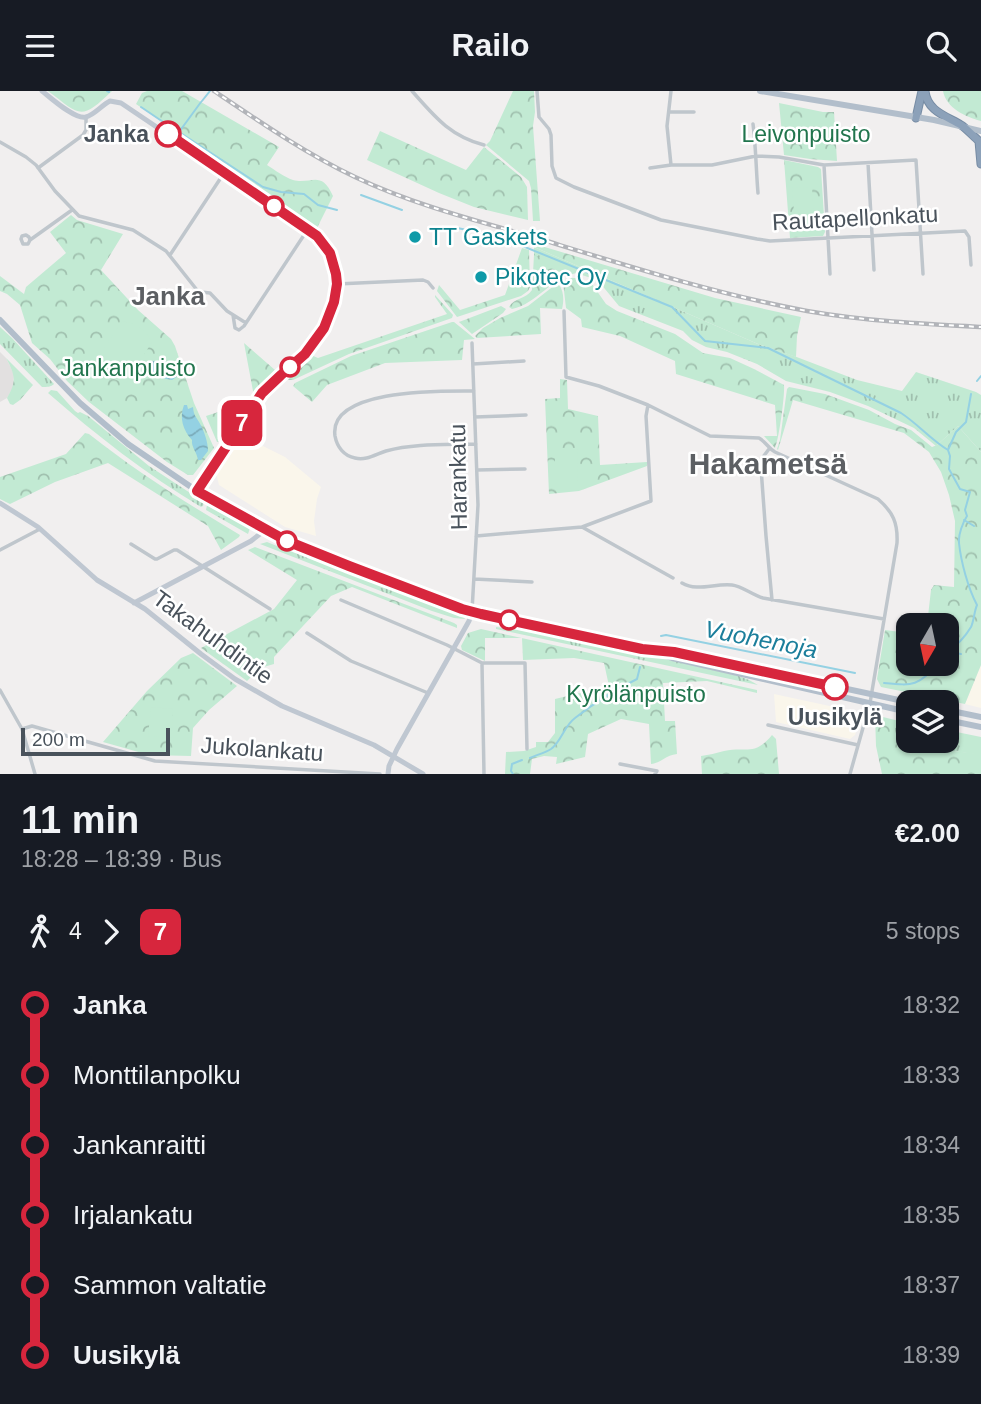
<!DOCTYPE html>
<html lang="en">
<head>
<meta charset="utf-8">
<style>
  body { margin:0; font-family:Helvetica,sans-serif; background:#242831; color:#f1f3f6; height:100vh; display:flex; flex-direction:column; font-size:26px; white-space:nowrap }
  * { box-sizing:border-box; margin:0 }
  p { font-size:23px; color:#9ea1a6 }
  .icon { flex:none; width:38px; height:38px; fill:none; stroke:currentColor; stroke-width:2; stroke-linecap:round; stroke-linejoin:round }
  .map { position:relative; height:683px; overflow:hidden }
  .sheet { display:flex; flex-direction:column; background:#171b24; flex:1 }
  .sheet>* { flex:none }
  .badge { padding:0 14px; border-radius:10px; font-size:24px; line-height:46px }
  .needle { width:46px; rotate:189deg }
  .fabs { position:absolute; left:896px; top:522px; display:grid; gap:14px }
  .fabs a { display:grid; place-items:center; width:63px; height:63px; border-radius:14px; background:#171b24; box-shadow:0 2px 5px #0004; font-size:35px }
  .scale { position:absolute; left:21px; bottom:18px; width:149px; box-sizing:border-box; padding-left:7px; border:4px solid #49525b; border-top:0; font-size:19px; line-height:24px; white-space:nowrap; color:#49525b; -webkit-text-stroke:5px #fff; paint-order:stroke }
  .map>.badge { position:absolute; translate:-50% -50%; box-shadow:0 0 0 4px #fff }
  .legs { display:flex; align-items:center; gap:10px; height:77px; padding:0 21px; font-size:23px }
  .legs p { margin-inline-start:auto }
  .overview { display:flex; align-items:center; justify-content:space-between; height:119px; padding:0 21px }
  h1 { font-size:38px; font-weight:700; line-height:52px }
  ul { padding:0 21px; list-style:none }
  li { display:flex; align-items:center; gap:24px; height:70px; font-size:26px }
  li i { display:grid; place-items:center; width:10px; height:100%; margin:0 9px; background:currentColor }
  li i::after { content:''; width:18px; height:18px; margin:-9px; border:5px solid; border-radius:50%; background:#171b24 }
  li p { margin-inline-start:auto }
  li:first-child i { background:linear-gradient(#0000 50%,currentColor 0) }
  li:last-child i { background:linear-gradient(currentColor 50%,#0000 0) }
  header { display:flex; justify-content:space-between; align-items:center; height:91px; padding:0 21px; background:#171b24; font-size:32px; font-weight:700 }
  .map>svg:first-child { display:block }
  .commercial { fill:#faf6eb }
  .education { fill:#e2e0e0 }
  .grass { fill:url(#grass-tufts) }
  .forest { fill:url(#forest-crowns) }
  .pitch { fill:#c2ead3 }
  .water { fill:url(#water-waves) }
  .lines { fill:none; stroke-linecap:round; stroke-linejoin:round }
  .stream { stroke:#94d1e3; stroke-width:2 }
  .highway-casing { stroke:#778ca4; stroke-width:9 }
  .street { stroke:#bfc6cc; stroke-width:3.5 }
  .secondary { stroke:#bfc7d1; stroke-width:5 }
  .primary { stroke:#b2becb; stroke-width:6 }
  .highway { stroke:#8ca1b9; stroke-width:7 }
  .rail-casing { stroke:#b2b4b9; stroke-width:4.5 }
  .rail { stroke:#fff; stroke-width:2; stroke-dasharray:5; stroke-linecap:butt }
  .line-1-casing { stroke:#fff; stroke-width:16 }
  .line-1 { stroke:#d7263d; stroke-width:10 }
  .stop-1-dot { fill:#fff; stroke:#d7263d; stroke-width:3.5 }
  .culture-dot { fill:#0f9aa8; stroke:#fff; stroke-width:2.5 }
  .labels { text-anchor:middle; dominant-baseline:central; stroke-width:5; stroke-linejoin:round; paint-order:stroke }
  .stop-label { font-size:23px; font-weight:bold; fill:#49525b; stroke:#fff; text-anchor:end }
  .park-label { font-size:23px; fill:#21754d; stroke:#fff }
  .street-label { font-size:23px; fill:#49525b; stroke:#fff }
  .culture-label { font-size:23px; fill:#0d838f; stroke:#fff; text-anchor:start }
  .water-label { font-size:24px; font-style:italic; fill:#1b7e9b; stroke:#fff }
  .quarter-label { font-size:26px; font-weight:bold; fill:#5c5f63; stroke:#fff }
  .district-label { font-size:30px; font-weight:bold; fill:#5c5f63; stroke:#fff }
</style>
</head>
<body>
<header><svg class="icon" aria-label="menu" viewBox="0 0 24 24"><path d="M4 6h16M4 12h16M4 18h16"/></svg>Railo<svg class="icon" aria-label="search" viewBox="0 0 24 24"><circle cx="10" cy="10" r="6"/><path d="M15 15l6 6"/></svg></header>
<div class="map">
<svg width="981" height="683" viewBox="0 0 981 683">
  <defs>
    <pattern id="grass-tufts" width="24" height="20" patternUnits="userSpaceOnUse" patternTransform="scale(1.75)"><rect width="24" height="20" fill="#c2ead3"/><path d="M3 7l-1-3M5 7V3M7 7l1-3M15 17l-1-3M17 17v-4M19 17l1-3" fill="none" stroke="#a0c0ae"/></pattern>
    <pattern id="forest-crowns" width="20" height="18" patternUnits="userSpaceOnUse" patternTransform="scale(1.75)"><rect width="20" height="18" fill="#c2ead3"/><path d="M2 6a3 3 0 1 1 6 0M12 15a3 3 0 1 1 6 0" fill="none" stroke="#a0c0ae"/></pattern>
    <pattern id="water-waves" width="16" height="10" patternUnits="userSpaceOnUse" patternTransform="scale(1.75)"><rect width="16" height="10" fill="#94d1e3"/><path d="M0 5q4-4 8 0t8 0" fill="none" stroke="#7bacbb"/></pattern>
  </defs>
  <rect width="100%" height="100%" fill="#f1efef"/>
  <path class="commercial" d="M241,344L285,366L321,396L317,408L314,430L316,445L285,436L219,394L216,382Z
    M981,574V617L965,613Z
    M774,603L862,622L855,644L850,648L776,631Z"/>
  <path class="education" d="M0,261L6,267L14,283L13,297L7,307L0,311Z"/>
  <path class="grass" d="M534,156L758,253L794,265L857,289L902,300L916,281L976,301L981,304V361L958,335L936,355L914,337L868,315L830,301L786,290L757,273L727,261L706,256L692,249L683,240L619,215L600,192L591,187L567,179L534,165Z
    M0,236L12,247L54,293C51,296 47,296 42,296L0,253Z
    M51,299L57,300L75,320L78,322L80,321L88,325L149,375L204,411L203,415L201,416C146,383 96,344 48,302Z
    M207,414L247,434L250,437L248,443L206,419Z
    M267,451L287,459L288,457C347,475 406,500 462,524L465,528L454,527L432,520L260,453Z
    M496,536L511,538L512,536H527L739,585L749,589L758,594L496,538Z
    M895,629L908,632V649H915L911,663L895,653Z
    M947,639L981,646V664L953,660L937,649H947Z"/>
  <path class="forest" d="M48,0H112C80,31 80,24 48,0Z
    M147,0H182L279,56L267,74C275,79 284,86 293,89C311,94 321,78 333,105L317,137L136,13L142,2Z
    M513,0H534L535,21L533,35L540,130H533L531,97L529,90L486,54L490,50Z
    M943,0H981V30C966,26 946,17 943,0Z
    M779,12L823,21H834L837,70L810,68L784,64Z
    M380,40L466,79L484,56L521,86L527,96L528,129L474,116L439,102L367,69Z
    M784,69L818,76L821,78L825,141L823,145L790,147Z
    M71,124L77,129L123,143L101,179L138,219L171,248L175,255L194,312L214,357L193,384H188L167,371L89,311L67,290L50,268L32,252L20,214L7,203L0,200V185L24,203L26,196L66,162L50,141Z
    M538,154L715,207L801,226L797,245L796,266L758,253L534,156Z
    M522,157L529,159L530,196L528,200L521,205L457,226L437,200L439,194L460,219L505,204Z
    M534,164L577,182C551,186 537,213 512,218L509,216C514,207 526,208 532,199Z
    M568,187H576L592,193L606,213L617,220L675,243L703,262L730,267L754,278L784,294C785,304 779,348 775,357L764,345H777L775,314L676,283L675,270L620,245L582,236L581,228L566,217L563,191Z
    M555,194H559C564,200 564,210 562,218L540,217L541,243L477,247L475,245L483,237L500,227L528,215Z
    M435,204L453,224L452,227L349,263L293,289H289L285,286L311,264L318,267L447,223L435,206Z
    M501,215L506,218L503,222L472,243L459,231Z
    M452,231H454L475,248L464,249L462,269L385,272L327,294L312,311L293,295L295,292L351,265Z
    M244,252L275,279L254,303L253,300Z
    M6,267L33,294L20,309L13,314L10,313L7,307C17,290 15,284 6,267Z
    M560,288L567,289L568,318L598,325L600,374L647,371V375L579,400L549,403L545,308L560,307Z
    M789,296L825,303L869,319L895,333L911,339L932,356L937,354L958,335L981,361V574L965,613L881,596L877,588L885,539L908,542V572H947V534H927L931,499L934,494L954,496L955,430L949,404L941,381L929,361L904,342L793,309L778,359L777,358L780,349L787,298Z
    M243,313L221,350L217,351L206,325Z
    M85,342L89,343C137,381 188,413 240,444L239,446L221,459L208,435L108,372L55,391L10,413L0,408V386L66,363Z
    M255,456L454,532L457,534V537L352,496L331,505L274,566V573L260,577L247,590L201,557L274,518L297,489L248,459Z
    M481,538L757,599V602L707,590L663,592L665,630H675L677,663C666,664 661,672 651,673L649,633L621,628L588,643L585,666L556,673L557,666L544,665L532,668L530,683H505L506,661L524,660L536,656V651H548L555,642V608L609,595L604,572L574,567L523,569L522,547H485V570L462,559L461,555L468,542Z
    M193,562L237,595L209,619L193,637L191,665L149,664L103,651L147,600L181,567Z
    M875,624L895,629V652L911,663L915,649H937L953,660L981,663V683H882L876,655Z
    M772,644L776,648L779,683H702L701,665C709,664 716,662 724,660C747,655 754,666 772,644Z"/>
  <path class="pitch" d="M812,96L814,131L795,133L792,97Z
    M122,230C137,233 144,237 152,251L126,292C111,288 103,284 95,271Z
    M555,357H577L578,391H555Z
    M151,616L173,618L171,647L148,645Z"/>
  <path class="water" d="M152,270C166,271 173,271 178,285L172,289L157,286L149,280L144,278L148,272Z
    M184,314H187L188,318L193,316C194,325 195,324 199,331C204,339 208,351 208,360L201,369H198C197,361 191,356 192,349C183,339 179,327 184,314Z"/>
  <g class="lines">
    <path class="stream" d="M107,0L109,1
      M202,10L210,0
      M201,11L179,41L263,96L281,101L304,103L318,114L337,119
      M141,16L178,41
      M361,104L402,119
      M452,136L498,145L672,216L705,250L768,257L901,322C918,333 931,349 948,359
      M977,290L981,285
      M964,429L974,435
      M661,545L666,544L855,582
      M953,560L955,562L961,563
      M947,562C955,556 965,546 971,536C974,530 974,521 977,514C968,497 961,471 959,452C958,444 963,431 967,425L965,419L970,401L960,398L949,378L950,365L948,359L956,341L966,331L971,303
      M884,592C915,595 917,595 939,572
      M530,667C536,664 545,662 551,658C561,651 564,635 575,627C594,612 615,599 637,588L640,576
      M513,683L511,680L512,673L522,669"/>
    <defs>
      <path id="highway" d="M925,0C927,20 946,25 961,34C967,38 973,45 979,50L981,73
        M916,27L922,0"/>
    </defs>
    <use href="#highway" class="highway-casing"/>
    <path class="street" d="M412,0C435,26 450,45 484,54
      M537,0L539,26L549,38L551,44L552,75L556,87L574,96L661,129L757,148L770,150L965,140L969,146L971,174
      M671,0L667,35L671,74
      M669,21H694
      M753,33C756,56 756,79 758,102
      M0,51L26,66L36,74L55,100L79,125L133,139L166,160L197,199L201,201L210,202L227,220L246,232
      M868,72L874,179
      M824,74L830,183
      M38,77L83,44L86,39V26
      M650,77L671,74H712L756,65L779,66L824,74L916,69L923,183
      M30,149L29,146L26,144L22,145L21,148L23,153H28L30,149L72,119
      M170,164L224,82
      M337,193L423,189L428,191L433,197
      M564,220L566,286L599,295L648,314L710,345L759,347C766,351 768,357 775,361L878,408C893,421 898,432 897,452L870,612L850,683
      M233,224L235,237L239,239L244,235L308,138
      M472,252L478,414L472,520
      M473,273L524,270
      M474,300C444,300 328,297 335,345C337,356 344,365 355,367C366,370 376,363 386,360C415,352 447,354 476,353
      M475,326L526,324
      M769,358L763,366L761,377L766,445L772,509
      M477,379L525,378
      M582,436L673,487
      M476,445L582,436L651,410L646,325L648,314
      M131,453L155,468H157L174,459H177L270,518
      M0,459L40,438
      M474,488L532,491
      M682,492C697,501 715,492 732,494C742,495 752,504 763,507L884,528
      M341,509L447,554L482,572H525L527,658
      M307,542L351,570L428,602
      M482,573L484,683
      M0,599L22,638L35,683
      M768,634L858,654
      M22,638L32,635L155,670L380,683
      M620,673L657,680L655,683"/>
    <path class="secondary" d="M42,0C51,7 75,29 86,26C94,24 102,14 110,10L121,12L308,138L317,145L327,157L335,174L337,193L328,229L320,245L311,257L262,302L197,400
      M0,412L38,436L97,489L145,518L201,563L235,588L282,615L374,654L423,683
      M134,512L251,450L265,439
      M388,683L389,675L397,658L469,530L472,520"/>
    <path class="primary" d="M760,0L934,29L981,40
      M0,229L80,312L128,353L197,400L287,450L349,476L462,518L486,525L642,558L672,567L908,621
      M658,560L674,561L908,611
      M947,619L981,626
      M947,629L981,636"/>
    <use href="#highway" class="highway"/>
    <defs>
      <path id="rail" d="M214,0C260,31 305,62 355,86C414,114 478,130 540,148C628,175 716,203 807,220C864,230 923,233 981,236"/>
    </defs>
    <use href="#rail" class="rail-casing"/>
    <use href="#rail" class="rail"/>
  </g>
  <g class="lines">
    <defs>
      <path id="line-1" d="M168,43L317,145L330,162L336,183L337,193L334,211L324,237L305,263L281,284L262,302L197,400L287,450L349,475L462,518L481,523L642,558L674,561L835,596"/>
    </defs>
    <use href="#line-1" class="line-1-casing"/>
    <use href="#line-1" class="line-1"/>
  </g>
  <g class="stop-1-dot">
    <circle cx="168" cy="43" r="12"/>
    <circle cx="274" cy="115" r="9"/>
    <circle cx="290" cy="276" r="9"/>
    <circle cx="287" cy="450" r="9"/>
    <circle cx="509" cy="529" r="9"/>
    <circle cx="835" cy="596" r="12"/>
  </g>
  <g class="culture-dot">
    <circle cx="415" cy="146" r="7"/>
    <circle cx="481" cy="186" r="7"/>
  </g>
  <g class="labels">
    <g class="stop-label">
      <text x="149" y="43">Janka</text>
      <text x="835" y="626" text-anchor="middle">Uusikylä</text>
    </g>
    <g class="park-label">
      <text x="806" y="43">Leivonpuisto</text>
      <text x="128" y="277">Jankanpuisto</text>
      <text x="636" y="603">Kyrölänpuisto</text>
    </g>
    <g class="street-label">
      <text transform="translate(855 127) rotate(-3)">Rautapellonkatu</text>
      <text transform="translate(458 386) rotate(-91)">Harankatu</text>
      <text transform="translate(213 546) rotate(36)">Takahuhdintie</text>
      <text transform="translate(262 658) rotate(4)">Jukolankatu</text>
    </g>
    <g class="culture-label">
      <text x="429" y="146">TT Gaskets</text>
      <text x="495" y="186">Pikotec Oy</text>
    </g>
    <g class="water-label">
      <text transform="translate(761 548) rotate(11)">Vuohenoja</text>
    </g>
    <g class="quarter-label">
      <text x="168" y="205">Janka</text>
    </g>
    <g class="district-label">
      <text x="768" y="372">Hakametsä</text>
    </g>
  </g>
</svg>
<div class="fabs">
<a><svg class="needle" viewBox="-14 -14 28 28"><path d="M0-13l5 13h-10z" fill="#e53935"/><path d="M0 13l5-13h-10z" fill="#9ea1a6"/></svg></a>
<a><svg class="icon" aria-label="layers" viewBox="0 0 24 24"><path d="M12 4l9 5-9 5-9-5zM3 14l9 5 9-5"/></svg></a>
</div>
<div class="scale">200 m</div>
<b class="badge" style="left:242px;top:332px;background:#d7263d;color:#fff">7</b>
</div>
<section class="sheet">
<div class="overview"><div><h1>11 min</h1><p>18:28 – 18:39 · Bus</p></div><b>€2.00</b></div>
<div class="legs"><svg class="icon" aria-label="walk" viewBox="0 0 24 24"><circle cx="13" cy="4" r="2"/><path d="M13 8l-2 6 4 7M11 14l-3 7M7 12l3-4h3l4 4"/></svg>4<svg class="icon" aria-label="forward" viewBox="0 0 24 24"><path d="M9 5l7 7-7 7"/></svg><b class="badge" style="background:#d7263d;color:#fff">7</b><p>5 stops</p></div>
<ul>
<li><i style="color:#d7263d"></i><b>Janka</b><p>18:32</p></li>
<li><i style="color:#d7263d"></i><span>Monttilanpolku</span><p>18:33</p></li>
<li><i style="color:#d7263d"></i><span>Jankanraitti</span><p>18:34</p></li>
<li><i style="color:#d7263d"></i><span>Irjalankatu</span><p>18:35</p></li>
<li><i style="color:#d7263d"></i><span>Sammon valtatie</span><p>18:37</p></li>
<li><i style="color:#d7263d"></i><b>Uusikylä</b><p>18:39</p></li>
</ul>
</section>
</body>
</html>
